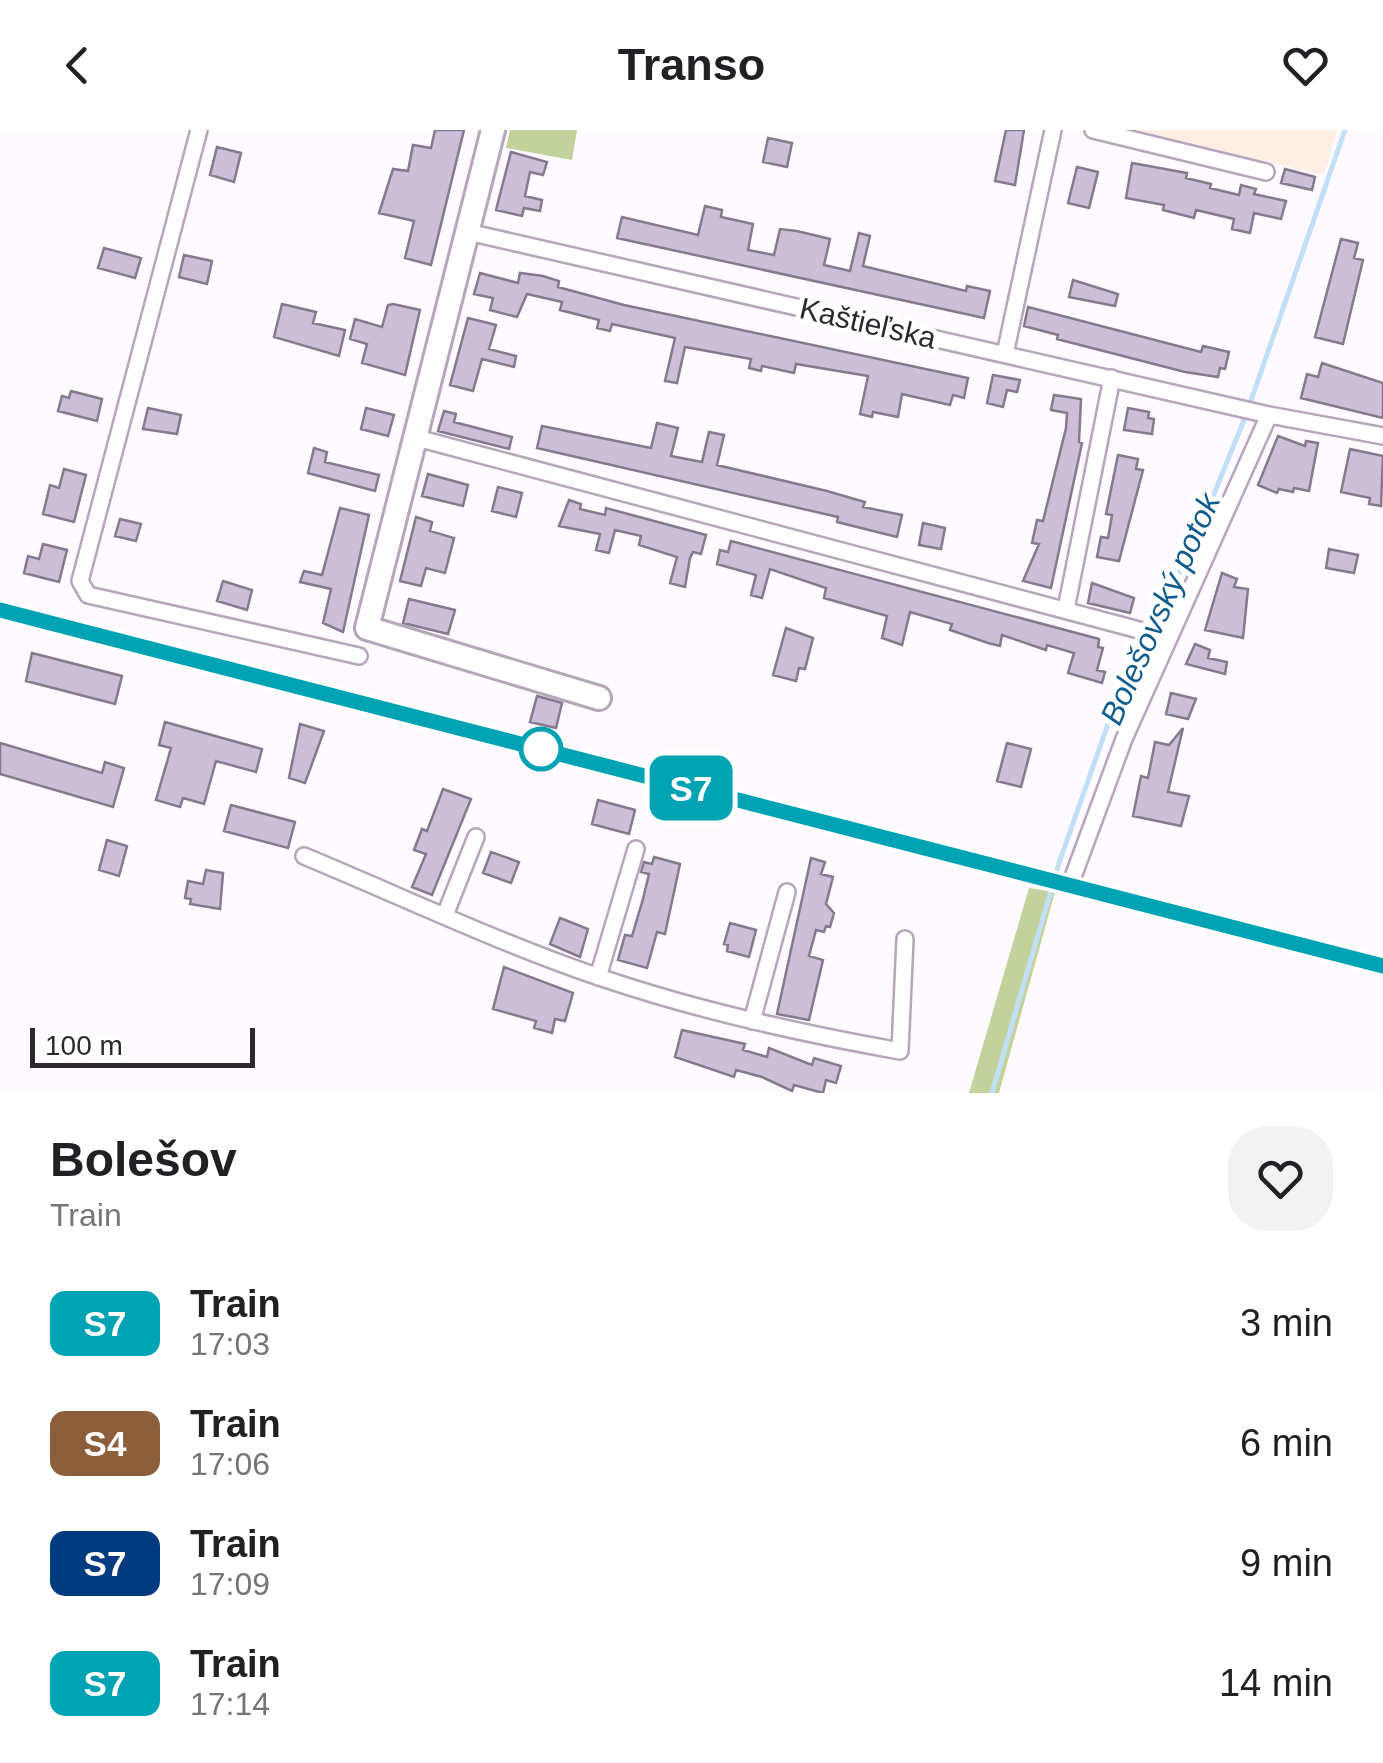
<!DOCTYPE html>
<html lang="en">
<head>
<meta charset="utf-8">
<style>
  body { margin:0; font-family:Arial,sans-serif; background:#f2f2f2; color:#202124; height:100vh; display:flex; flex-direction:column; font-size:38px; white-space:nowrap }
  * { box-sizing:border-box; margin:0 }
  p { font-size:32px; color:#757577 }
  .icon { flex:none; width:55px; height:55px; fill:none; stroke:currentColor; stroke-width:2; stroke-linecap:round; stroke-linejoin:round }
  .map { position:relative; height:963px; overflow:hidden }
  .sheet { display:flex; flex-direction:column; background:#fff; flex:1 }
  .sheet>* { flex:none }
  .badge { padding:0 20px; border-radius:15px; font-size:35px; line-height:65px }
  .scale { position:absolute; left:30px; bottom:25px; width:225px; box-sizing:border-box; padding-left:10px; border:5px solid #2d272f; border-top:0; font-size:28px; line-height:35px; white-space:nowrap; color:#2d272f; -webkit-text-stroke:8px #fff; paint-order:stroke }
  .map>.badge { position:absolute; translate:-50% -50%; box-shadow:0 0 0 5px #fff }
  .round { display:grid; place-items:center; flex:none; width:105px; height:105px; border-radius:40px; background:#f2f2f2 }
  .headline { display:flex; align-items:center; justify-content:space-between; height:170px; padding:0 50px }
  h1 { font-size:48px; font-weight:700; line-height:75px }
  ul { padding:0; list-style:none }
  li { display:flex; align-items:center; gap:30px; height:120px; padding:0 50px }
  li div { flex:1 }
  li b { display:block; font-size:38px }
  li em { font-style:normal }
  li .badge { min-width:110px; font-weight:700; text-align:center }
  header { display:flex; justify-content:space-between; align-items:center; height:130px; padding:0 50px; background:#fff; font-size:45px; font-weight:700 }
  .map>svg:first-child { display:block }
  .education { fill:#ffeee3 }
  .green { fill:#c3d19c }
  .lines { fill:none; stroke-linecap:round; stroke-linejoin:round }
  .stream { stroke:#c2dff6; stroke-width:5 }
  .building { fill:#cbc0d8; stroke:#847a90; stroke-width:2.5 }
  .street-casing { stroke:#b6a5bb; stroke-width:20 }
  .secondary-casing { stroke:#b6a5bb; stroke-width:28 }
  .street { stroke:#fff; stroke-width:15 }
  .secondary { stroke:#fff; stroke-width:22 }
  .rail { stroke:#534d55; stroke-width:5; stroke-dasharray:5 10; stroke-linecap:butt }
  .line-casing { stroke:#fff; stroke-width:22 }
  .line { stroke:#00a3b4; stroke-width:15 }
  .stop-dot { fill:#fff; stroke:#00a3b4; stroke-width:5 }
  .labels { text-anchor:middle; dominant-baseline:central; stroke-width:10; stroke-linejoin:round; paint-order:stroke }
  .street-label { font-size:30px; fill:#2d272f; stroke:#fff }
  .water-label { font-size:32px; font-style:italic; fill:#115c8c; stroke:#fff }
</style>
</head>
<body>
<header><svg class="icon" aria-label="back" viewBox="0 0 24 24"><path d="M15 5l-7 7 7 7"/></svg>Transo<svg class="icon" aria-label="heart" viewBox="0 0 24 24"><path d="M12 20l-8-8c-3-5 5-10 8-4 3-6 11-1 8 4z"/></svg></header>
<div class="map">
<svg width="1383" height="963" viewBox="0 0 1383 963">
  <rect width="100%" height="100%" fill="#fefaff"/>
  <path class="education" d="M1129,0H1337L1324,45Z"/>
  <path class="green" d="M510,0H577L572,30L506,18Z
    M1029,758L1055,762L999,963H969Z"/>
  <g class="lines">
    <path class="stream" d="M992,963L1059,733L1108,594L1201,396L1246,285L1345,0"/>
  </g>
  <path class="building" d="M435,0H464L431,135L405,128L414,91L379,83L393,39L408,41L413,15L431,18Z
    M1006,0H1024L1015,55L995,51Z
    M768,8L792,13L787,37L763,32Z
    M217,17L241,23L234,52L210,45Z
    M511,22L547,32L543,45L530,42L525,66L542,70L540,81L524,78L522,86L496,80Z
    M1132,33L1187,43L1186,48L1211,54L1210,58L1239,65L1241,55L1256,59L1254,64L1286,71L1281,89L1254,83L1250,103L1232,99L1234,89L1196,80L1194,88L1163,80L1164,75L1126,68Z
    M1077,37L1098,42L1089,78L1068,73Z
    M1285,39L1315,47L1312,60L1281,53Z
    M705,76L722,80L721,87L753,94L748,120L774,125L780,99L797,101L830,109L824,135L850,141L859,103L870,106L863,136L966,161L967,156L990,161L984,188L617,108L622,87L698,105Z
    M1341,109L1358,113L1354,128L1363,130L1343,214L1315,207Z
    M104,118L141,128L135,148L98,138Z
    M184,125L212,131L207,154L179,147Z
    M480,143L518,153L520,143L543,146L559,151L558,157L624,175L968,248L964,268L953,265L950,275L902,264L898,287L873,282L872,287L860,284L868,246L796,234L794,243L762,236L761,241L749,238L751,229L685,217L677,253L665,251L675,208L612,194L610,201L597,198L599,190L560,180L562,172L527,164L517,187L490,180L493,168L474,164Z
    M1073,150L1118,164L1115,176L1069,167Z
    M282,174L316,182L313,193L345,200L339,226L274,207Z
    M393,174L420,180L405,245L362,233L367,214L350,209L355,189L382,197L388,175Z
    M1028,177L1201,222L1203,216L1229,222L1225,239L1220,238L1218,247L1185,242L1057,209L1058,205L1024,196Z
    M468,188L496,195L489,219L516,226L514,237L482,229L473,261L450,255Z
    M1322,233L1383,253V288L1301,268L1307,244L1318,247Z
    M993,245L1020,250L1017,262L1007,260L1003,277L987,273Z
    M71,261L102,269L97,291L58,281L62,266L69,268Z
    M1054,265L1081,269L1079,312L1082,313L1051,458L1023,451L1039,414L1032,413L1037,390L1043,391L1066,298L1067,283L1051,280Z
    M148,278L181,285L177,304L143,299Z
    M366,278L394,285L388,306L361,299Z
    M1128,278L1149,282L1148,288L1154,289L1152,304L1124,300Z
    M444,281L456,284L454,292L512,307L509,319L438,301Z
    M657,293L678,298L671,326L702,332L709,302L724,305L717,335L827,361L865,372L863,377L902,385L897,407L837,392L838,387L537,318L542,296L651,318Z
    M1278,306L1305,316L1306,311L1318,313L1309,361L1294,358L1293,362L1279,359L1277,363L1258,355Z
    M314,318L327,322L325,332L379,345L375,361L308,343Z
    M1350,319L1383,326L1381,376L1369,374L1370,368L1341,362Z
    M1118,325L1138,329L1136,339L1143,340L1119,431L1097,427L1101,407L1108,408L1112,385L1106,384Z
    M64,339L86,345L74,392L43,384L50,355L59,358Z
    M428,344L468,355L463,376L422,366Z
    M498,357L522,363L516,387L492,381Z
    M569,370L581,374L580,379L605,385L606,378L706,405L701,424L693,422L690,428L685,457L670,453L677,427L639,415L641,406L615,400L609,423L596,420L600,404L559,396Z
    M340,378L369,385L343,502L323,493L331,459L300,452L304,441L322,445Z
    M416,387L432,392L430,401L454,408L445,443L426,438L421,456L400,451Z
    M120,389L141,394L136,411L115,406Z
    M923,393L945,398L941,419L919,415Z
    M731,411L1099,509L1098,517L1103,518L1097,540L1105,542L1102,553L1068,543L1074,523L1047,515L1046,520L1002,505L1000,516L988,513L950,500L952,494L910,482L902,515L882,508L887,486L824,468L826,458L770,439L762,468L751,465L756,445L717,434L720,420L728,422Z
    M43,414L67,420L59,452L24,443L28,426L39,429Z
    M1329,419L1358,425L1354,443L1326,438Z
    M1222,443L1237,449L1234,457L1248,459L1243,508L1205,500Z
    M223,451L252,460L247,480L217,471Z
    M1092,453L1134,468L1130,483L1088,473Z
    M409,469L455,480L448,504L403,493Z
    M786,498L813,508L805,539L799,538L796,551L773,545Z
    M1195,514L1210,520L1208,528L1227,532L1225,544L1186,534Z
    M32,523L122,546L115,574L26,551Z
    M1171,563L1196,569L1188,589L1166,584Z
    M537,566L562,573L556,598L530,592Z
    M165,592L262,619L256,642L216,631L204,674L183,668L180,677L156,670L171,618L159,615Z
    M300,594L324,601L305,653L289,648Z
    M1183,598L1168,662L1189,666L1181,696L1133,686L1141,646L1148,648L1155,612L1169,615Z
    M0,613L102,643L105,632L124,638L113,677L0,644Z
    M1007,613L1031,619L1021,657L997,651Z
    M443,659L471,669L432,765L412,757L426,724L414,720L422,699L427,701Z
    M598,670L635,680L629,704L592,694Z
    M231,675L295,692L288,718L224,701Z
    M107,710L127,716L119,746L99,740Z
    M491,722L519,732L511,753L483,743Z
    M654,727L680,734L665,804L657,802L647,838L618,830L625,805L632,806L643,769L649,744L641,742L644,732L652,734Z
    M811,728L825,732L821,744L833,747L826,774L834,783L830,797L826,796L824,802L816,800L809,826L823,830L809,890L777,884Z
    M206,740L223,743L220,779L190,774L191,769L185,768L188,751L203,754Z
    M560,788L588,799L580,827L550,814Z
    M730,793L756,800L749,827L727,821L728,815L724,814Z
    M504,837L573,863L565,891L555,889L552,903L534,898L536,891L493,879Z
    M682,900L745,914L743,920L767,927L769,918L812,935L814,928L841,936L836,953L826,950L823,963L794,955L792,961L762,947L736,940L734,947L675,927Z"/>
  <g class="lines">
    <defs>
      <path id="street" d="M199,0L80,451L88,465L359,526
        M1093,0L1266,42
        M468,102L1269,285
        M1005,224L1053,0
        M417,308L1139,500
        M1066,479L1112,248
        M304,726C403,767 501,814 602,848C699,881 799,903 900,921L905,809
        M1070,755L1124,609L1269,285L1383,306
        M445,785L476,707
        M598,847L636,719
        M752,891L787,762"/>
      <path id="secondary" d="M493,0L367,498L599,568"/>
    </defs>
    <use href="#street" class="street-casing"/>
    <use href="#secondary" class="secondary-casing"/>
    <use href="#street" class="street"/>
    <use href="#secondary" class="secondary"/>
    <path class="rail" d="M0,480L1383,836"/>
  </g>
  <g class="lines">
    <defs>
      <path id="line" d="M0,480L1383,836"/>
    </defs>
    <use href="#line" class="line-casing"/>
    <use href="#line" class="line"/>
  </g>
  <circle class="stop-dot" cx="541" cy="619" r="20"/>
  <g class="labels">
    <g class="street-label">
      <text transform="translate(868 193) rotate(13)">Kaštieľska</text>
    </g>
    <g class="water-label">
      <text transform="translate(1160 479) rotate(-66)">Bolešovský potok</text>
    </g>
  </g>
</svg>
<div class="scale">100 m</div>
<b class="badge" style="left:691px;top:658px;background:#00a3b4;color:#fff">S7</b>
</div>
<section class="sheet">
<div class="headline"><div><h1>Bolešov</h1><p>Train</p></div><a class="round"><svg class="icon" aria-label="heart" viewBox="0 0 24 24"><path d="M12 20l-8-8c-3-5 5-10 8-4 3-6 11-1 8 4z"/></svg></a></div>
<ul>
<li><span class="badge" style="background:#00a3b4;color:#fff">S7</span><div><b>Train</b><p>17:03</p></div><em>3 min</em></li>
<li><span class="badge" style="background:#8b5e3c;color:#fff">S4</span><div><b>Train</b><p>17:06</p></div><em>6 min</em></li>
<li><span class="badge" style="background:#003b80;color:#fff">S7</span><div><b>Train</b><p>17:09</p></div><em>9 min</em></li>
<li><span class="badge" style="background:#00a3b4;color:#fff">S7</span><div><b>Train</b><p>17:14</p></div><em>14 min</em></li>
</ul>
</section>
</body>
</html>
